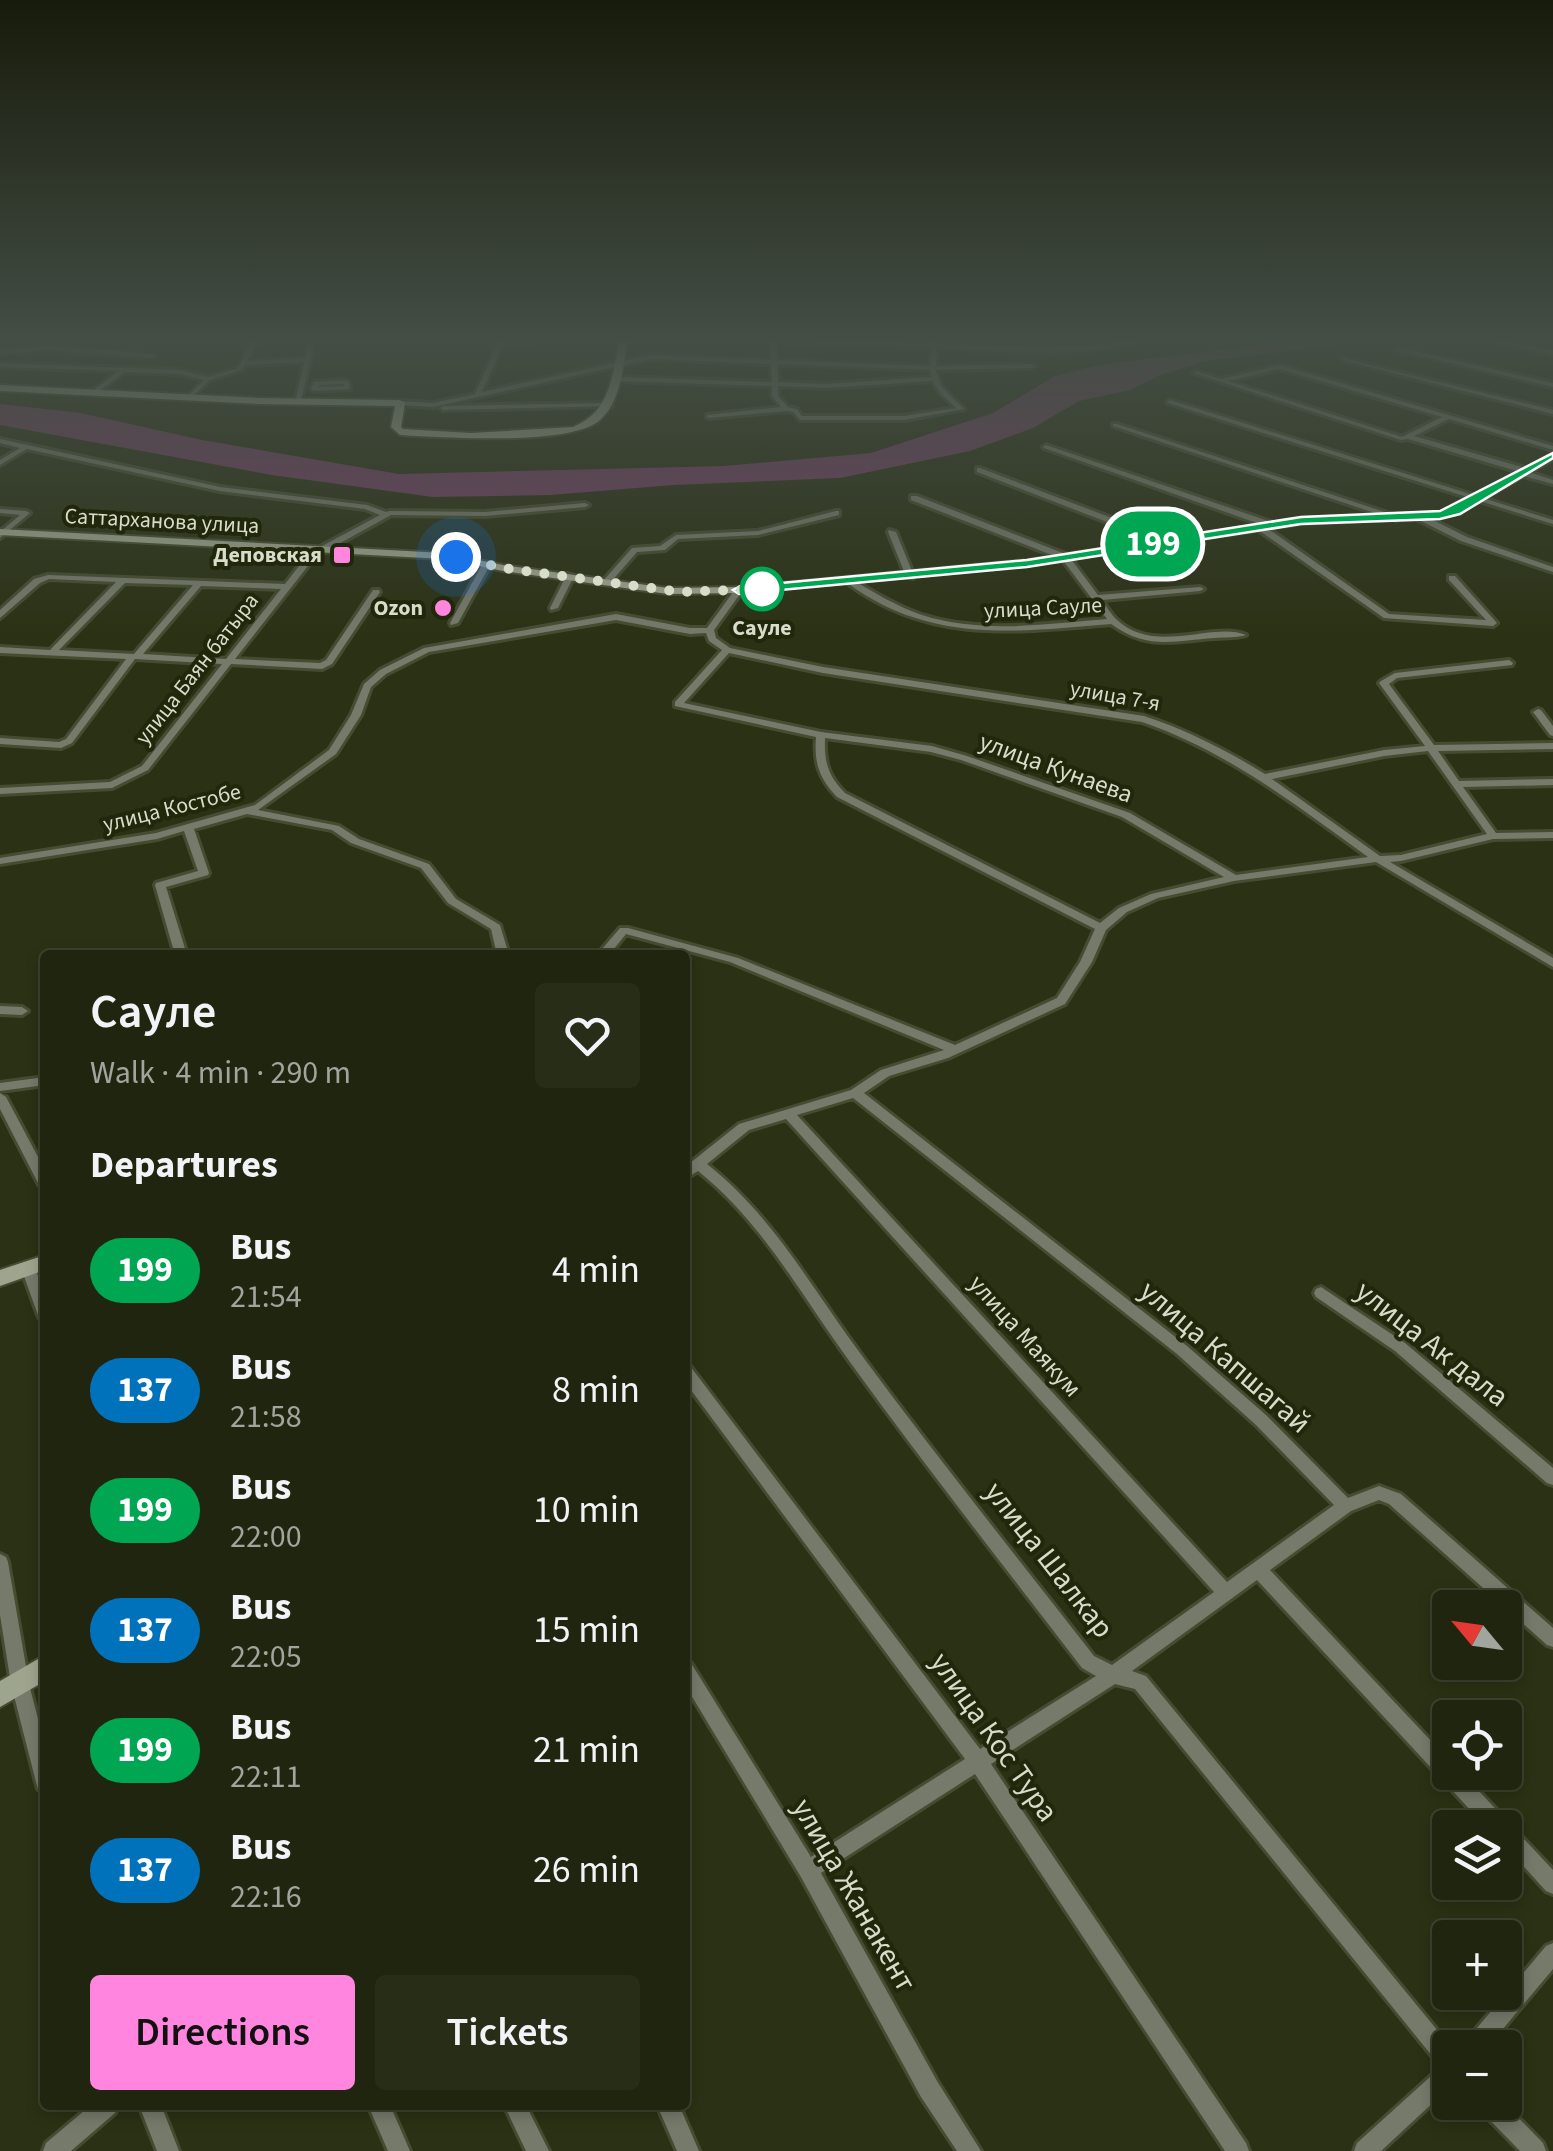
<!DOCTYPE html>
<html lang="en">
<head>
<meta charset="utf-8">
<style>
  body { margin:0; font-family:"Source Sans 3",sans-serif; background:#282d18; color:#f1f3f6; height:100vh; display:flex; flex-direction:column; font-size:38px; white-space:nowrap }
  * { box-sizing:border-box; margin:0 }
  p { font-size:32px; color:#a2a59e }
  .icon { flex:none; width:55px; height:55px; fill:none; stroke:currentColor; stroke-width:2; stroke-linecap:round; stroke-linejoin:round }
  .map { position:relative; flex:1; overflow:hidden }
  .drawer { position:absolute; left:40px; top:950px; width:650px; height:1160px; display:flex; flex-direction:column; background:#20250f; border-radius:10px; box-shadow:0 5px 15px #0003,0 0 0 2px #3d422f }
  .drawer>* { flex:none }
  .badge { padding:0 20px; border-radius:32px; font-size:35px; line-height:65px }
  .needle { width:65px; rotate:299deg }
  .tools { position:absolute; left:1432px; top:1590px; display:grid; gap:20px }
  .tools a { display:grid; place-items:center; width:90px; height:90px; border-radius:10px; background:#20250f; box-shadow:0 5px 15px #0003,0 0 0 2px #3d422f; font-size:50px }
  .you { position:absolute; width:50px; height:50px; margin:-25px; border:8px solid #fff; border-radius:50%; background:#1a73e8; box-shadow:0 0 0 15px #1a73e833 }
  .map>.badge { position:absolute; translate:-50% -50%; box-shadow:0 0 0 5px #fff }
  h2 { padding:0 50px; font-size:38px; line-height:90px }
  .round { display:grid; place-items:center; flex:none; width:105px; height:105px; border-radius:10px; background:#282d18 }
  .headline { display:flex; align-items:center; justify-content:space-between; height:170px; padding:0 50px }
  h1 { font-size:48px; font-weight:600; line-height:75px }
  .primary-button { display:flex; gap:20px; margin-top:auto; padding:20px 50px }
  .primary-button a { flex:1; height:115px; border-radius:10px; background:#ff85de; color:#111; font-size:40px; font-weight:600; line-height:115px; text-align:center }
  .primary-button a+a { background:#282d18; color:#f1f3f6 }
  ul { padding:0; list-style:none }
  li { display:flex; align-items:center; gap:30px; height:120px; padding:0 50px }
  li div { flex:1 }
  li b { display:block; font-size:38px }
  li em { font-style:normal }
  li .badge { min-width:110px; font-weight:700; text-align:center }
  .map>svg:first-child { display:block }
  .water { fill:#723f64 }
  .lines { fill:none; stroke-linecap:round; stroke-linejoin:round }
  .street-casing { stroke:#464c31; stroke-width:6 }
  .secondary-casing { stroke:#464c31; stroke-width:4 }
  .street { fill:#757a6b; fill-rule:evenodd }
  .secondary { fill:#9ea58e; fill-rule:evenodd }
  .line { fill:#00a651; stroke:#fff; stroke-width:2.5 }
  .walk { stroke:#d7dccb; stroke-width:10; stroke-dasharray:0 18 }
  .poi-dot { fill:#ff85de; stroke:#20270a; stroke-width:4 }
  .stop-dot { fill:#fff; stroke:#00a651; stroke-width:5 }
  .labels { text-anchor:middle; dominant-baseline:central; stroke-width:8; stroke-linejoin:round; paint-order:stroke }
  .far-street-label { font-size:22px; fill:#d7dccb; stroke:#20270a }
  .far-poi-label { font-size:22px; font-weight:bold; fill:#d7dccb; stroke:#20270a; text-anchor:end }
  .far-stop-label { font-size:22px; font-weight:bold; fill:#d7dccb; stroke:#20270a }
  .street-label { font-size:25px; fill:#d7dccb; stroke:#20270a }
  .near-street-label { font-size:30px; fill:#d7dccb; stroke:#20270a }
</style>
</head>
<body>
<div class="map">
<svg width="1553" height="2151" viewBox="0 0 1553 2151">
  <rect width="100%" height="100%" fill="#2a3114"/>
  <path class="water" d="M1311,338H1389L1207,361L1163,374L1130,390L1079,401L1033,428L970,451L840,478L673,485L550,495L433,497L272,475L0,425V404L81,413L202,440L399,474L724,466L871,453L993,413L1055,376L1100,365Z"/>
  <g class="lines">
    <defs>
      <path id="street" d="M253,338H259L247,361L305,358L310,338H316L300,404L295,403L304,362L245,365L242,370L210,380L190,399L188,398V396L204,380L180,374L125,372L95,394L93,391L118,371L0,367V363L180,370L208,377L238,368Z
        M500,338L692,339L689,341L504,342L482,392L651,355L771,360V342L722,340L719,338H777L931,344L933,338H937V344C988,346 1037,348 1088,346C1109,345 1129,337 1150,338C1089,360 1002,350 937,348L936,366L1032,364L1035,366L1032,368L936,370L941,386L964,409L904,420H800L793,412L786,411L709,418L707,417V415L781,407L772,396V386L615,381L612,379L615,377L772,382L771,364L651,359L433,407L400,405L397,403L400,401L433,403L475,394ZM777,342L931,348L930,366L777,360ZM778,364L930,370L931,377L826,384L778,382ZM932,381L941,394L956,408L904,416H802L797,409L788,407L778,396V386L826,388Z
        M1477,338H1487L1553,351V355Z
        M47,346L153,354L156,356L153,358L47,350L0,354V350Z
        M1397,347L1553,383V387L1395,350Z
        M1342,358L1553,410V414L1342,360Z
        M1280,365L1553,446V450L1449,419L1414,436L1529,469V472L1553,480V484L1520,475V472L1408,439L1401,440L1193,373L1196,371L1221,379ZM1280,369L1442,417L1402,437L1228,381Z
        M346,380L349,382L350,389L314,391L311,389L314,382ZM343,384L344,386L318,387L319,385Z
        M1170,400L1553,520V524L1168,403L1167,402Z
        M610,403L612,404V406L443,410L440,408L443,406Z
        M1113,424H1117L1403,518L1396,520L1113,426Z
        M0,439L220,487L367,505L386,512L390,511L485,512L585,503L589,505L585,507L485,516L391,515L315,557L235,659L320,663L326,660L373,590H379L380,592L332,664L322,669L231,664L148,770L112,788L0,794V788L110,782L142,766L222,664L135,659L72,743L61,748L0,744V738L59,742L66,739L126,659L0,653V647L50,650L116,582L49,579L40,583L0,618V610L34,579L48,575L285,584L309,553L380,515L365,509L220,491L27,449L0,465V460L20,448L0,443ZM125,583L193,585L134,654L59,650ZM201,586L281,589L226,659L143,654Z
        M1046,445L1274,523L1275,525L1268,527L1044,448L1043,447Z
        M980,468L1170,540L1171,542L1164,544L977,472V468Z
        M911,496H917L1068,555L1098,595L1200,587L1204,589L1200,591L1102,600C1106,606 1111,614 1116,619C1144,646 1181,635 1215,632C1226,631 1237,631 1246,635C1237,638 1225,637 1214,638C1173,641 1147,650 1111,624C1015,632 929,644 846,582L853,580C875,593 898,607 922,615C982,634 1046,624 1107,619L1062,559L911,500Z
        M0,509L26,511L30,513L0,538V532L20,515L0,513Z
        M836,511H839V515L758,535L678,539L665,550L637,552L610,583L603,581L632,548L660,546L676,535L758,531Z
        M1417,515H1423L1467,537L1553,567V572L1461,541L1417,519Z
        M1257,525H1263L1389,614L1486,620L1449,580V576H1455L1497,623L1493,626L1384,618L1257,529Z
        M889,530L896,532L914,576L913,578L906,576L888,532Z
        M483,563L490,565L458,623L451,625L450,623Z
        M567,574L574,576L558,608L551,610L550,608Z
        M736,588L743,590L714,630L716,638L730,648L823,667L1144,716C1187,730 1226,750 1265,774L1384,750L1425,746L1379,683L1381,681L1395,673L1509,660L1513,663L1512,665L1397,678L1389,684L1434,745L1553,743V749L1438,751L1459,781L1553,779V785L1463,787L1496,833L1553,832V838L1493,839L1401,861L1390,862L1553,958V967L1376,862L1234,881L1158,898L1127,912L1106,930L1092,962L1065,1004L948,1058L889,1076L864,1093L1187,1346L1266,1415L1348,1498L1379,1486L1401,1494L1553,1628V1647L1547,1645L1389,1504L1379,1500L1351,1511L1270,1570L1450,1761V1772H1461L1553,1870V1894L1546,1891L1505,1846V1828H1487L1257,1580L1132,1671L1146,1676L1452,2048H1450V2087L1381,2151H1354L1357,2143L1441,2067L1135,1689L1115,1684L991,1764L1246,2143L1249,2151H1225L975,1774L821,1873L937,2081L981,2151H957L921,2097L801,1877L685,1685V1661L691,1663L811,1857L965,1759L685,1382V1364L690,1366L980,1749L1096,1676L1082,1668C1004,1566 925,1466 850,1362C801,1295 763,1223 698,1171L685,1179V1167L739,1124L851,1090L881,1070L944,1050L730,962L626,934L609,955H597L620,928H628L738,958L955,1045L1057,998L1080,962L1095,929L837,797C819,778 814,763 816,737L675,706V702L722,650L709,641L706,633L690,634L616,620L429,652L386,674L371,687L361,715L336,754L258,810L339,826L359,839L429,864L456,899L500,925L509,955H497L491,929L448,903L421,868L351,843L332,830L247,814L194,829L209,873L208,875L166,887L187,955H175L155,885L156,883L198,871L184,831L157,839L0,864V858L156,833L255,805L329,750L351,715L364,684L380,670L424,648L616,614L690,628H707ZM729,653L823,673L1142,722C1227,751 1296,805 1368,857L1236,875L1130,813L967,756L932,746L821,732L684,703ZM825,738L931,752L961,760L1122,817L1224,877L1151,894L1119,908L1100,923L845,793C828,776 824,762 825,738ZM1428,751L1487,834L1401,855L1380,856L1272,779L1384,756ZM853,1098L1177,1354L1256,1425L1334,1505L1227,1582L797,1115ZM786,1119L1214,1592L1112,1665L1094,1656C1016,1556 936,1456 860,1353C811,1287 772,1215 707,1164L749,1130Z
        M1538,709L1541,710L1553,726V736L1550,735L1533,712Z
        M0,1006L22,1007L28,1011L22,1015L0,1014Z
        M45,1077V1085L0,1091V1083Z
        M0,1093L6,1097L45,1170V1188L40,1186L38,1183L0,1109Z
        M28,1263L33,1264L35,1268L45,1295V1321L40,1319L38,1315L21,1268L23,1264Z
        M1321,1287L1405,1343L1553,1468V1485L1547,1483L1395,1351L1316,1297L1314,1293L1316,1289Z
        M0,1554L6,1557L8,1562L29,1684L45,1746V1791L38,1789L36,1782L11,1684L0,1615Z
        M1553,1943V1969L1487,2048H1463L1466,2041L1546,1946Z
        M1477,2102H1503L1543,2143L1546,2151H1520L1480,2110Z
        M91,2105H118L115,2113L71,2151H43L46,2143Z
        M139,2105H161L179,2151H157Z
        M368,2105H390L410,2151H388Z
        M504,2105H526L549,2151H526Z
        M657,2105H679L699,2151H677Z"/>
      <path id="secondary" d="M620,338H628C623,365 622,399 601,419C573,447 441,437 400,435L391,427L395,406L259,404L0,391V385L259,398L400,400L405,403L401,427L403,429L471,433L573,427C612,411 612,374 620,338Z
        M1553,453V460L1459,513L1440,518L1301,524L1027,566L739,593L668,594L503,571L444,559L0,535V529L444,553L503,565L668,588L739,587L1027,560L1301,518L1440,512L1451,509Z
        M45,1255V1270L0,1286V1270Z
        M45,1655V1681L0,1707V1681Z"/>
    </defs>
    <use href="#street" class="street-casing"/>
    <use href="#secondary" class="secondary-casing"/>
    <use href="#street" class="street"/>
    <use href="#secondary" class="secondary"/>
  </g>
  <linearGradient id="sky" x2="0" y2="1"><stop stop-color="#171b0b"/><stop offset="0.53" stop-color="#444e45"/><stop offset="1" stop-color="#444e45" stop-opacity="0"/></linearGradient>
  <rect width="1553" height="639" fill="url(#sky)"/>
  <path class="line" d="M1553,453V458L1460,514L1440,519L1301,524L1027,567L739,594L733,590L739,587L1027,560L1301,517L1440,511Z"/>
  <g class="lines">
    <path class="walk" d="M456,557L503,568L680,592L762,589"/>
  </g>
  <g class="poi-dot">
    <rect x="332" y="545" width="20" height="20" rx="5"/>
    <circle cx="443" cy="608" r="10"/>
  </g>
  <circle class="stop-dot" cx="762" cy="589" r="20"/>
  <g class="labels">
    <g class="far-street-label">
      <text transform="translate(162 521) rotate(3)">Саттарханова улица</text>
      <text transform="translate(1043 608) rotate(-3)">улица Сауле</text>
      <text transform="translate(197 669) rotate(-52)">улица Баян батыра</text>
      <text transform="translate(1115 696) rotate(10)">улица 7-я</text>
      <text transform="translate(172 808) rotate(-14)">улица Костобе</text>
    </g>
    <g class="far-poi-label">
      <text x="322" y="555">Деповская</text>
      <text x="423" y="608">Ozon</text>
    </g>
    <g class="far-stop-label">
      <text x="762" y="628">Сауле</text>
    </g>
    <g class="street-label">
      <text transform="translate(1056 768) rotate(20)">улица Кунаева</text>
      <text transform="translate(1025 1336) rotate(48)">улица Маякум</text>
    </g>
    <g class="near-street-label">
      <text transform="translate(1432 1344) rotate(38)">улица Ак дала</text>
      <text transform="translate(1225 1357) rotate(41)">улица Капшагай</text>
      <text transform="translate(1049 1560) rotate(52)">улица Шалкар</text>
      <text transform="translate(994 1737) rotate(55)">улица Кос Тура</text>
      <text transform="translate(854 1895) rotate(60)">улица Жанакент</text>
    </g>
  </g>
</svg>
<div class="tools">
<a><svg class="needle" viewBox="-14 -14 28 28"><path d="M0-13l5 13h-10z" fill="#e53935"/><path d="M0 13l5-13h-10z" fill="#a2a59e"/></svg></a>
<a><svg class="icon" aria-label="locate" viewBox="0 0 24 24"><circle cx="12" cy="12" r="6"/><path d="M12 2v4M12 18v4M2 12h4M18 12h4"/></svg></a>
<a><svg class="icon" aria-label="layers" viewBox="0 0 24 24"><path d="M12 4l9 5-9 5-9-5zM3 14l9 5 9-5"/></svg></a>
<a>+</a>
<a>−</a>
</div>
<div class="you" style="left:456px;top:557px"></div>
<b class="badge" style="left:1153px;top:544px;background:#00a651;color:#fff">199</b>
<section class="drawer">
<div class="headline"><div><h1>Сауле</h1><p>Walk · 4 min · 290 m</p></div><a class="round"><svg class="icon" aria-label="heart" viewBox="0 0 24 24"><path d="M12 20l-8-8c-3-5 5-10 8-4 3-6 11-1 8 4z"/></svg></a></div>
<h2>Departures</h2>
<ul>
<li><span class="badge" style="background:#00a651;color:#fff">199</span><div><b>Bus</b><p>21:54</p></div><em>4 min</em></li>
<li><span class="badge" style="background:#0072bc;color:#fff">137</span><div><b>Bus</b><p>21:58</p></div><em>8 min</em></li>
<li><span class="badge" style="background:#00a651;color:#fff">199</span><div><b>Bus</b><p>22:00</p></div><em>10 min</em></li>
<li><span class="badge" style="background:#0072bc;color:#fff">137</span><div><b>Bus</b><p>22:05</p></div><em>15 min</em></li>
<li><span class="badge" style="background:#00a651;color:#fff">199</span><div><b>Bus</b><p>22:11</p></div><em>21 min</em></li>
<li><span class="badge" style="background:#0072bc;color:#fff">137</span><div><b>Bus</b><p>22:16</p></div><em>26 min</em></li>
</ul>
<div class="primary-button"><a>Directions</a><a>Tickets</a></div>
</section>
</div>
</body>
</html>
